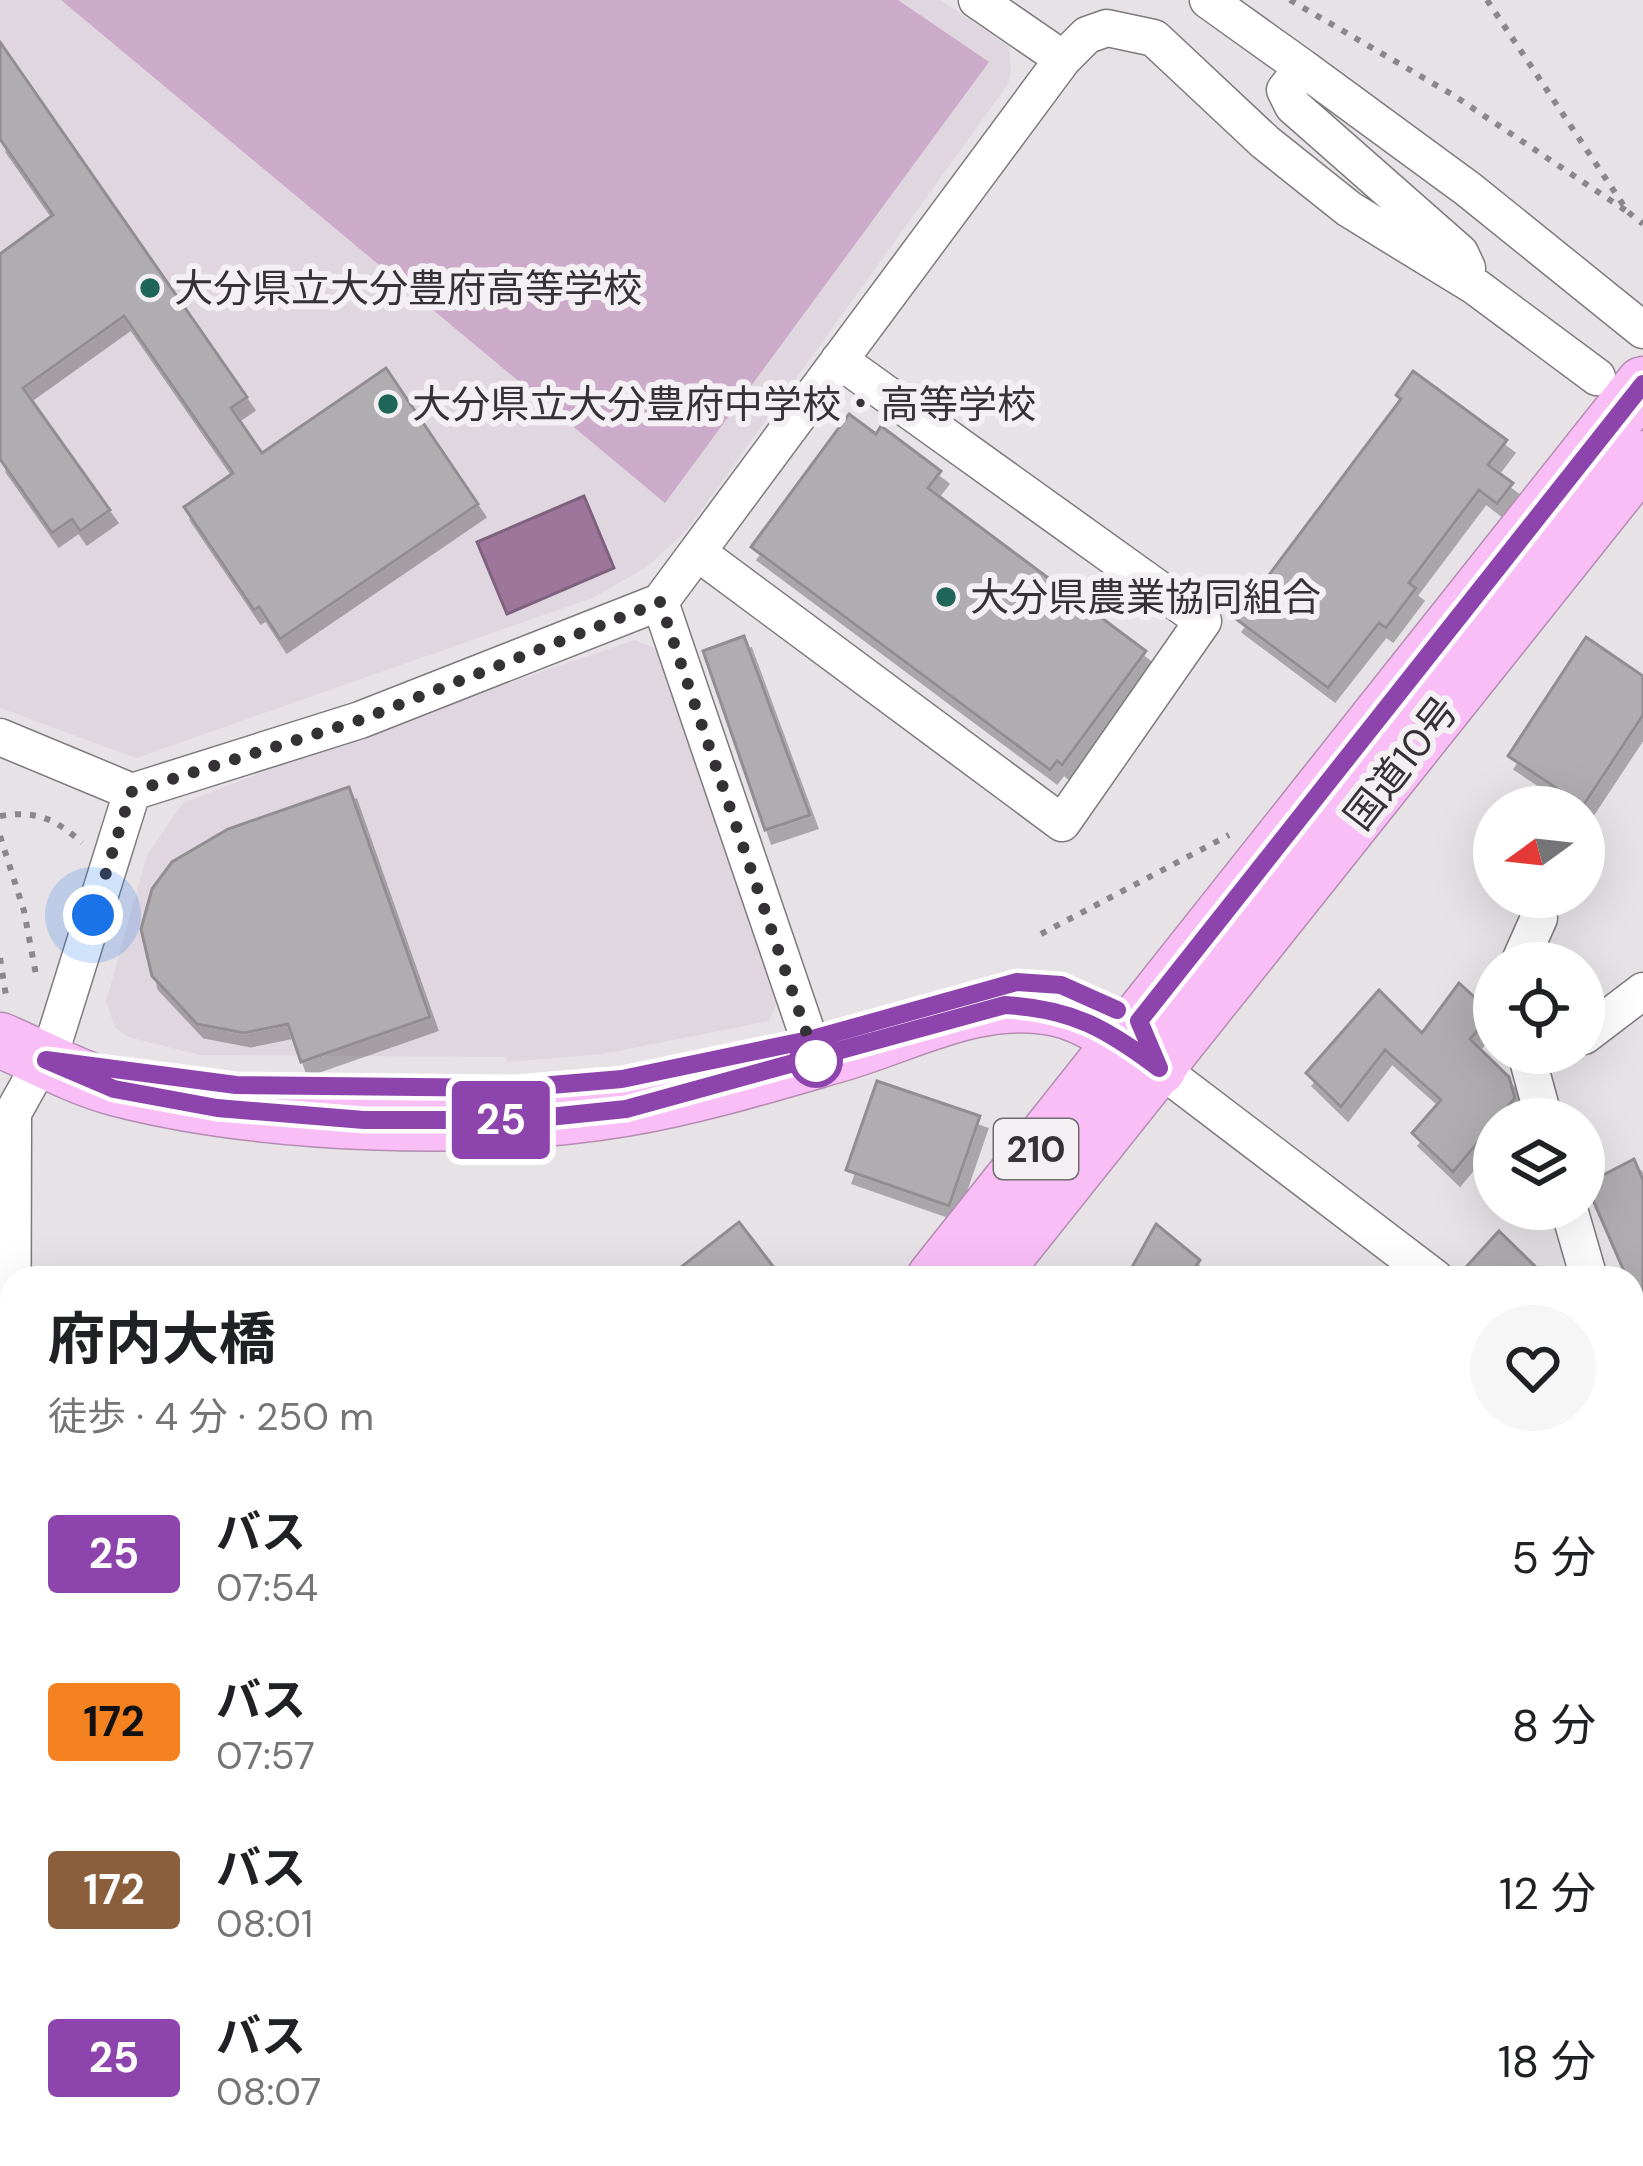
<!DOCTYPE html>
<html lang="ja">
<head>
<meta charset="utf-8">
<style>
  body { margin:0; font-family:"DM Sans","Noto Sans JP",sans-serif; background:#f6f6f6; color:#202124; height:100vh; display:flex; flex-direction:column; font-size:45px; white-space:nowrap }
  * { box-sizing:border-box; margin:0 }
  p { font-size:39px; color:#757577 }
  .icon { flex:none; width:66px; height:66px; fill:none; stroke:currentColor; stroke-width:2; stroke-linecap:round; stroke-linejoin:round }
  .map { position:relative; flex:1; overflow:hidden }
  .side { position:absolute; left:0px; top:1266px; width:1644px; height:900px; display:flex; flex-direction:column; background:#fff; border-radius:36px 36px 0 0; box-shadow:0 12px 48px #0002 }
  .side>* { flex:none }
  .badge { padding:0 24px; border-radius:9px; font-size:42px; line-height:78px }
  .needle { width:78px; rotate:255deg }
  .controls { position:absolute; left:1473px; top:786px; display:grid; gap:24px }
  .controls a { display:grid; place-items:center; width:132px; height:132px; border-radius:50%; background:#fff; box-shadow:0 12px 48px #0002; font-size:60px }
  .you { position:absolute; width:60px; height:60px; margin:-30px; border:9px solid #fff; border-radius:50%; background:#1a73e8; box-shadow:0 0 0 18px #1a73e833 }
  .map>.badge { position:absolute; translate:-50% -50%; box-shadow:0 0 0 6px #fff }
  .round { display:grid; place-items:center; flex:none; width:126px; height:126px; border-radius:63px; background:#f6f6f6 }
  .head { display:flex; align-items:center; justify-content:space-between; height:204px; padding:0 48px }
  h1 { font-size:57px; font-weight:700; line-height:90px }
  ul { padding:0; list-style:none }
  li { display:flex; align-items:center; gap:36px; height:168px; padding:0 48px }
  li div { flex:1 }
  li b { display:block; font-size:45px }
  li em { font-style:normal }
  li .badge { min-width:132px; font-weight:700; text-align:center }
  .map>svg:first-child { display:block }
  .built { fill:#e0d6df }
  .green { fill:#ccaaca }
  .water { fill:#9e769c; stroke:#7e627d; stroke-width:3 }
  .building { fill:#b0adb0; stroke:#918d90; stroke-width:3; filter:url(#shadow) }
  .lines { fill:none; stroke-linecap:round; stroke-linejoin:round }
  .minor-casing { stroke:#7e7a7e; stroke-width:39 }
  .highway-casing { stroke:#b48db2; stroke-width:57 }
  .path { stroke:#8a878a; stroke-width:6; stroke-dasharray:6 9; stroke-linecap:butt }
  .minor { stroke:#fff; stroke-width:36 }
  .highway { stroke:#f9bef6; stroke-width:54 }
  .line-casing { stroke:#fff; stroke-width:27 }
  .line { stroke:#8e44ad; stroke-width:18 }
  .walk { stroke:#343234; stroke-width:12; stroke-dasharray:0 21.6 }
  .poi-dot { fill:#1f6558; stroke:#f3eff3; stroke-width:4.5 }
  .stop-dot { fill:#fff; stroke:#8e44ad; stroke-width:6 }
  .labels { text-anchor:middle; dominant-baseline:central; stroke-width:12; stroke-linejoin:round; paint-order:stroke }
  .shield { fill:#f3eff3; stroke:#6d6b6d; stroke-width:3 }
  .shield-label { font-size:36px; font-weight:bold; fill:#343234 }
  .poi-label { font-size:39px; fill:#343234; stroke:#f3eff3; text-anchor:start }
  .street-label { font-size:39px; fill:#343234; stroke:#f3eff3 }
</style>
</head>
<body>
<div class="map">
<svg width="1643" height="2166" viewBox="0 0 1643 2166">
  <defs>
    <filter id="shadow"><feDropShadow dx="7" dy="13" stdDeviation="0" flood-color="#0004"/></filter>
  </defs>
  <rect width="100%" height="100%" fill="#e6e2e6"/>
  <path class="built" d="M0,0H941L1009,47L1011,71L1008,84L687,530L647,567L592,598L136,758L0,708Z
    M635,640L665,653L781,992L769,1021L603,1054L507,1062L506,1057L200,1055L128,1037L115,1027L106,1002L147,855L183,803L380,727Z"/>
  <path class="green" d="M61,0H898L989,62L665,503Z"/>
  <path class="water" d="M584,496L614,568L507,614L477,542Z"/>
  <path class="building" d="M0,42L247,397L231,408L262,453L386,368L478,504L280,639L259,607L254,610L184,507L233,473L124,316L23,388L110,510L80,531L72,519L52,533L0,459V254L53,215L0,139Z
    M1413,371L1507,440L1488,465L1513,483L1497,504L1479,490L1409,583L1416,588L1386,628L1379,623L1328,688L1236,619L1401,399L1396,395Z
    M849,414L876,434L881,426L941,471L928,488L1146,651L1062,765L1057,761L1050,770L751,547Z
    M744,636L810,815L765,830L703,651Z
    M1586,637L1643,676V715L1583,806L1508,756Z
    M349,787L430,1017L301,1062L288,1024L244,1033L197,1024L152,976L141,929L152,889L172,862L228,829Z
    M1459,983L1493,1014L1470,1039L1509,1077L1515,1098L1453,1172L1412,1133L1441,1100L1385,1050L1341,1107L1306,1073L1379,990L1422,1033Z
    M877,1081L980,1116L949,1206L846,1170Z
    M1634,1159L1643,1180V1315L1632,1278H1627L1586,1184Z
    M739,1222L782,1278H667Z
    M1156,1224L1200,1260L1188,1278H1126Z
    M1499,1231L1547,1278H1479L1466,1267Z"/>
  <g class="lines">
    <defs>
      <path id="minor" d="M977,0L1063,59
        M1208,0L1303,68
        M1467,268L1460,253L1293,106L1285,90L1303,68L1468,189L1643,330
        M697,552L1062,823L1203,621L839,360
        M660,602L809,1039
        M0,737L132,792
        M1519,963L1539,918
        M1584,1036L1643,991
        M1526,1053L1544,1119
        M1159,1068L1435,1278
        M1569,1209L1589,1278
        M1632,1430L1643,1436
        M1632,1483L1643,1512
        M12,1488L13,1113L55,1038L132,792L360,720L660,602L1063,59L1087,35L1107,28L1154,38L1265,142L1349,209L1476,287L1597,377
        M0,1634L12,1633
        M1632,1841L1643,1835
        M12,1986L5,2018L12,2050
        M1632,2119L1643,2115
        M35,2154L38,2166
        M1111,2154L1122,2166
        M1497,2166L1529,2154"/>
      <path id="highway" d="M0,1040C38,1056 78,1079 118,1089C263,1126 478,1134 625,1109C696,1097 768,1075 837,1055C908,1035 980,992 1057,1009C1094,1017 1129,1046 1159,1068
        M934,1278L1643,384
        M989,1278L1643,458
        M226,2166L235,2154
        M279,2166L288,2154"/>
    </defs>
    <use href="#minor" class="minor-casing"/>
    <use href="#highway" class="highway-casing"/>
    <path class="path" d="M1290,0L1453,95L1628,212
      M1487,0L1628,212L1643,224
      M0,816C36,810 56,819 82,843
      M0,836L24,911L37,980
      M1041,934L1229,835
      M0,958L7,1002"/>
    <use href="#minor" class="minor"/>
    <use href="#highway" class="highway"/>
  </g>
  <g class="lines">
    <defs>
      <path id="line" d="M1117,1010L1061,985L1017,982L809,1040L622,1079L516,1088L236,1085L46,1060L114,1089L217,1108L364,1120H520L626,1109L1005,1005C1072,1009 1106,1028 1159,1068L1139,1021L1643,384"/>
    </defs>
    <use href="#line" class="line-casing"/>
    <use href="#line" class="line"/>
    <path class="walk" d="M93,915L131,792L360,720L660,602L816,1061"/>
  </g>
  <g class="poi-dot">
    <circle cx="150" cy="288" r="12"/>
    <circle cx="388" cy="404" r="12"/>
    <circle cx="946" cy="597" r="12"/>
  </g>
  <circle class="stop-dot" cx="816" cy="1061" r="24"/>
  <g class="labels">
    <rect class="shield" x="994" y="1119" width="84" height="60" rx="9"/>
    <g class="shield-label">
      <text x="1036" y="1149">210</text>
    </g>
    <g class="poi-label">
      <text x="174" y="288">大分県立大分豊府高等学校</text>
      <text x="412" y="404">大分県立大分豊府中学校・高等学校</text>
      <text x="970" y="597">大分県農業協同組合</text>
    </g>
    <g class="street-label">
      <text transform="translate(1401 763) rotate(-52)">国道10号</text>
    </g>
  </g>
</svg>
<div class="controls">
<a><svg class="needle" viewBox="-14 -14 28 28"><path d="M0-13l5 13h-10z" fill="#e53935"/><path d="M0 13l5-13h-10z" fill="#757577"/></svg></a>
<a><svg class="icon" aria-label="locate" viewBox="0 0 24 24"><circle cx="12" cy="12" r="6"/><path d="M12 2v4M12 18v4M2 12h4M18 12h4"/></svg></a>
<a><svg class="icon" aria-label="layers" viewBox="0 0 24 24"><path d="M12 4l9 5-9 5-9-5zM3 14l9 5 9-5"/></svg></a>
</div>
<div class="you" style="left:93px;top:915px"></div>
<b class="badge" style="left:501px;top:1120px;background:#8e44ad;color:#fff">25</b>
<section class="side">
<div class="head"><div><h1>府内大橋</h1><p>徒歩 · 4 分 · 250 m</p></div><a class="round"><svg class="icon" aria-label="heart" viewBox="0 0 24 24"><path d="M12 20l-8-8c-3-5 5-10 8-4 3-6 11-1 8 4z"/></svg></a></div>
<ul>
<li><span class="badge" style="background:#8e44ad;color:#fff">25</span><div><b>バス</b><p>07:54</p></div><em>5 分</em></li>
<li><span class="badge" style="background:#f58220;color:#111">172</span><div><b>バス</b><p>07:57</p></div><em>8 分</em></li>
<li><span class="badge" style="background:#8b5e3c;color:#fff">172</span><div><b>バス</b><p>08:01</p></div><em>12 分</em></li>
<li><span class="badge" style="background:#8e44ad;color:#fff">25</span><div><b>バス</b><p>08:07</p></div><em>18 分</em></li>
</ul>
</section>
</div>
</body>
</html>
